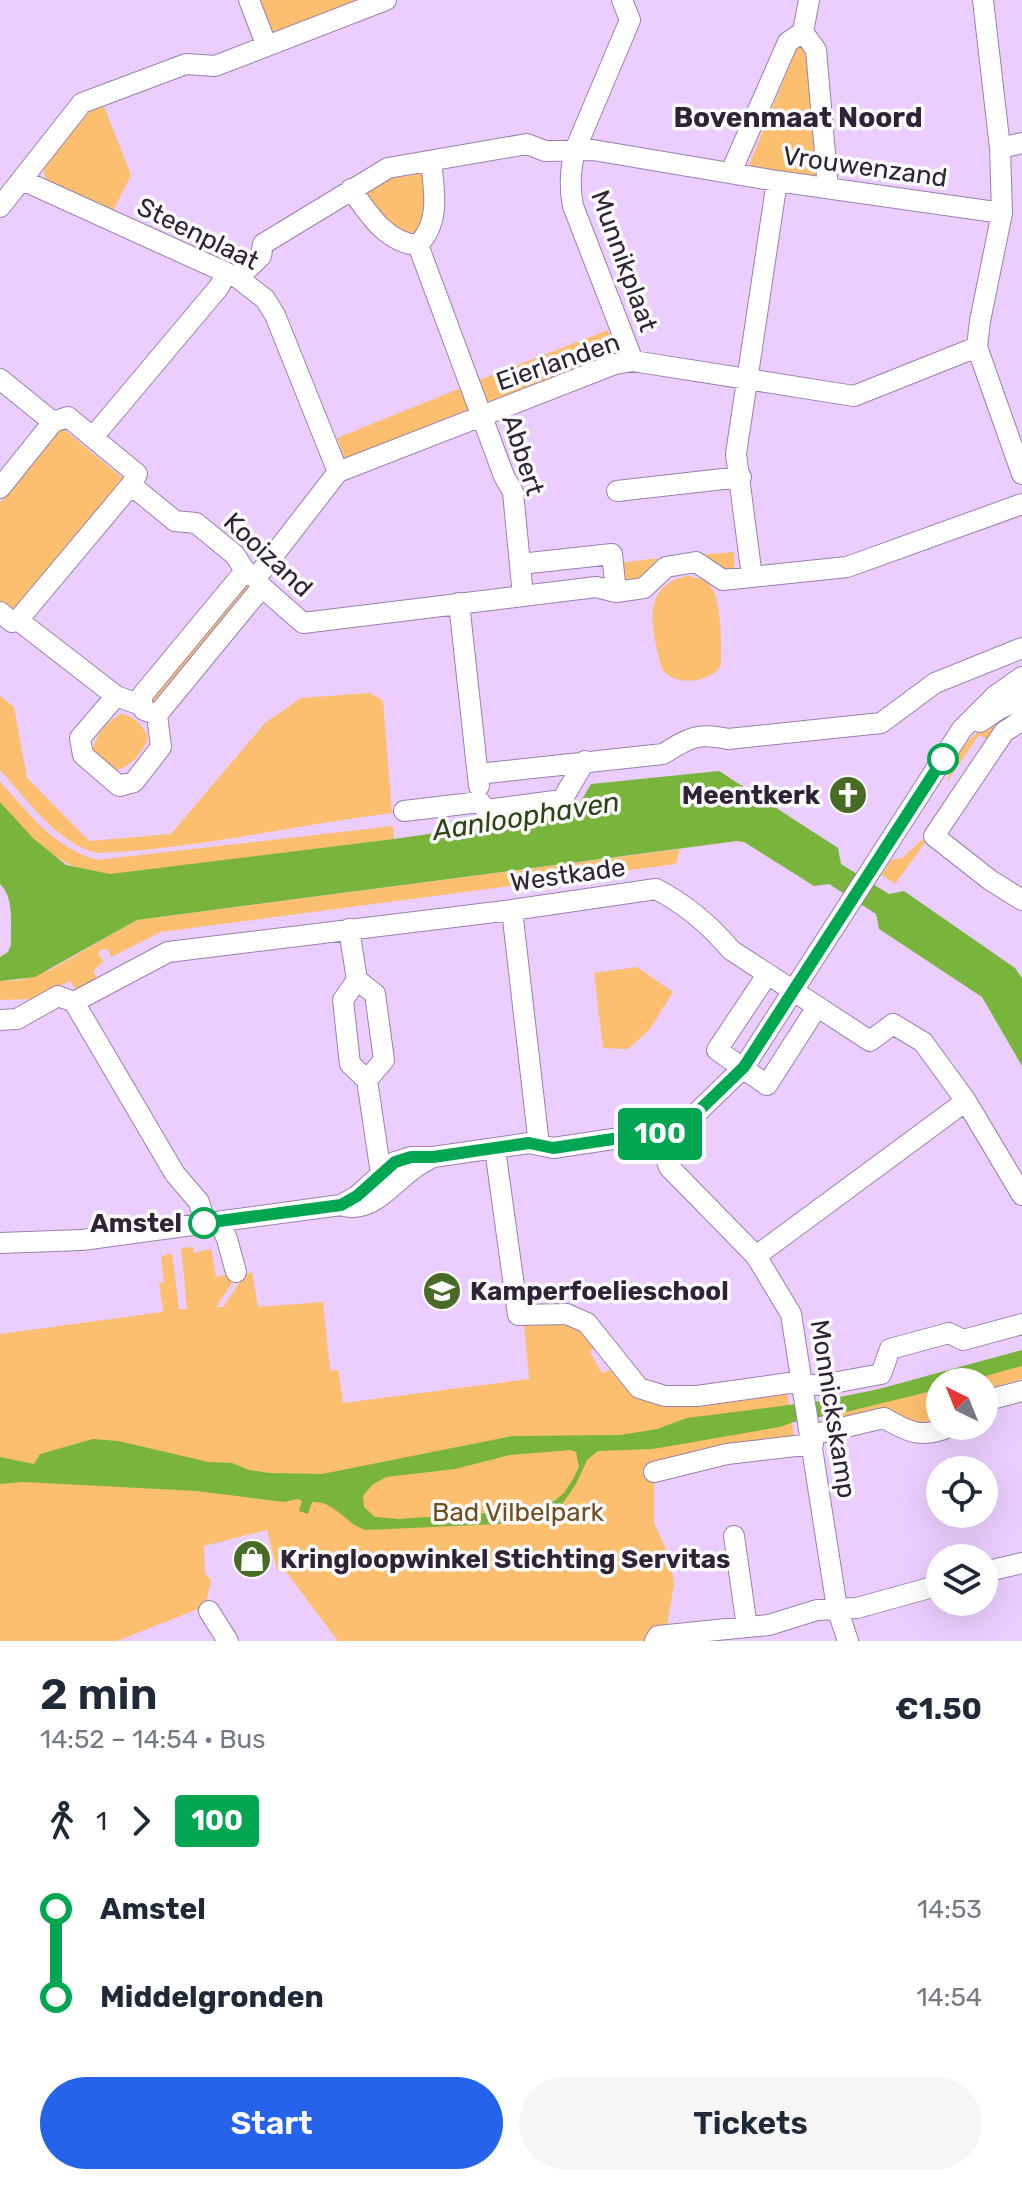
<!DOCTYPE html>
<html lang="en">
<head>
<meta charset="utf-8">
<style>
  body { margin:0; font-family:Rubik,sans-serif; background:#f6f6f7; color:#1f2937; height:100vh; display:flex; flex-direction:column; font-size:30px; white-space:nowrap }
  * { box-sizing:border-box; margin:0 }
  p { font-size:26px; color:#747a83 }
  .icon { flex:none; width:44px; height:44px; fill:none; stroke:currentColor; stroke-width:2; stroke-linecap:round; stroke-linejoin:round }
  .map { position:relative; height:1641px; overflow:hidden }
  .panel { display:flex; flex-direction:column; background:#fff; flex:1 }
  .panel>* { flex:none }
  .badge { padding:0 16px; border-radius:6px; font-size:28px; line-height:52px }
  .needle { width:52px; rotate:317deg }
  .tools { position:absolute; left:926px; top:1368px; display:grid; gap:16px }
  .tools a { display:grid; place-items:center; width:72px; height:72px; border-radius:50%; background:#fff; box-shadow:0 8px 32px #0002; font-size:40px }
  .map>.badge { position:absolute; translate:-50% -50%; box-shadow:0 0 0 4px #fff }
  .legs { display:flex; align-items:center; gap:12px; height:88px; padding:0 40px; font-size:26px }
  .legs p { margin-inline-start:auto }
  .summary { display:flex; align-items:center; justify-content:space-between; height:136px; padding:0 40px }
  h1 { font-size:44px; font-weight:600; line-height:60px }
  .button { display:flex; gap:16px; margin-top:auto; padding:16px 40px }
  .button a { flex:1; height:92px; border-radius:48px; background:#2563eb; color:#fff; font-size:32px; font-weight:600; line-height:92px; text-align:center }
  .button a+a { background:#f6f6f7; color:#1f2937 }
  ul { padding:0 40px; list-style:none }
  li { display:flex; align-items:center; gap:28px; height:88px; font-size:30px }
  li i { display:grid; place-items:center; width:12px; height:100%; margin:0 10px; background:currentColor }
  li i::after { content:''; width:20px; height:20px; margin:-10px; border:6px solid; border-radius:50%; background:#fff }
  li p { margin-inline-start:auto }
  li:first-child i { background:linear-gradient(#0000 50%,currentColor 0) }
  li:last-child i { background:linear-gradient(currentColor 50%,#0000 0) }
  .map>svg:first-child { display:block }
  .green { fill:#fcbf6f }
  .water { fill:#79b53c; fill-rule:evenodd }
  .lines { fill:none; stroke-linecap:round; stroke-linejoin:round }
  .minor-casing { stroke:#9a80ac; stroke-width:22 }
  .minor { stroke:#fff; stroke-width:20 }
  .line-1-casing { stroke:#fff; stroke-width:18 }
  .line-1 { stroke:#00a651; stroke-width:12 }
  .stop-1-dot { fill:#fff; stroke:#00a651; stroke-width:4 }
  .labels { text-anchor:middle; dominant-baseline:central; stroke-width:7; stroke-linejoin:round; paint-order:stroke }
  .street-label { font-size:26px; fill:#2f2436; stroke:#fcfcfc }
  .poi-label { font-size:26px; font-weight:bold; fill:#2f2436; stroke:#fcfcfc; text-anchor:start }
  .stop-label { font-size:26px; font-weight:bold; fill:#2f2436; stroke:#fcfcfc; text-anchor:end }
  .park-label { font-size:26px; fill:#714e1f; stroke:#fcfcfc }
  .neighbourhood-label { font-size:28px; font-weight:bold; fill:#2f2436; stroke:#fcfcfc }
  .water-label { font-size:28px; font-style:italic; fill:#2d4516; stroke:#fcfcfc }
</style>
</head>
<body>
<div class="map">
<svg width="1022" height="1641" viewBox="0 0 1022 1641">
  <rect width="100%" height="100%" fill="#ebcefe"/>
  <path class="green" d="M259,0H368L272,36Z
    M801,44H807L822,177L774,173L749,165L797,47Z
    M103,104L131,175L112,213L51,183C44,178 43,173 45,165L89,110Z
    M424,173L428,206L416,235H399L365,200L366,193L383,180Z
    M608,330L617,353L483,405L474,382Z
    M466,386L474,407L345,459L337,438Z
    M62,428L125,480L13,616L0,605V503Z
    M734,552V574H723L697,555Z
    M658,558L638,582L624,583L622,563Z
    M688,576C697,578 706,579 711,587C722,601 721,646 721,665C712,683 673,687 662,669C652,632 639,585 688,576Z
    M245,584L251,589L152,706L149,691Z
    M370,693L383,701L392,813C294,825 197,849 97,853C56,843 28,800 0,770V696L14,707L27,778L89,841L171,834L265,723L301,698Z
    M1022,705V712L997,725L987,739L979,735L947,782C958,738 985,726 1022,705Z
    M121,714C133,715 146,728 148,739C141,754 130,769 113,770L93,754C92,738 107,721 121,714Z
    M0,782C30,814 54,848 97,860L393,826L394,839L122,874C62,877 37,842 0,802Z
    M924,838L927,840L895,884L882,875L891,860L902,858Z
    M680,849L676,864L161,932L111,957L108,949L100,950L98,955L104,961L93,971L100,982L79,995L70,981L33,999L0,1000V981L20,980L50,970L137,920Z
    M637,967L673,992L650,1029L628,1049L603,1048L594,973Z
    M193,1247L194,1253L211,1249L216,1277L231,1274L232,1283L216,1307H223L238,1285L240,1277L252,1272L258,1307L323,1302L330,1371L338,1370L343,1403L529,1379L524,1323L564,1317L598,1345L590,1352L602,1373L614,1368L629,1385L787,1391L794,1435L654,1472V1523L670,1558L674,1584L666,1632L648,1641H338L287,1573L277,1569L267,1530L204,1546L205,1573L211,1581L206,1602L208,1605L117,1641H0V1334L163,1312L159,1283L164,1282L161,1257L172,1253L179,1309H187L181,1248Z
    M1022,1366V1379L984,1390V1382H964Z
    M940,1389V1419L908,1428L826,1425V1416Z"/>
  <path class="water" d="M719,771L838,848L841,864L889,894L904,891L1015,968L1022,978V1066L982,997L879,929L876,914L829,884L814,886L744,842L737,841L137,920L35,977L0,981V957L8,952L11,945C10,926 15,898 0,884V802L33,838L66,865L110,874L394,839L574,813L591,784Z
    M1022,1350V1366L964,1382H940V1389L846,1412L794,1422L780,1427L653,1449L598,1451L587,1460L576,1484L556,1513L546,1519L522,1523L366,1530C346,1525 335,1500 312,1502L308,1514L299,1511L302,1501L298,1499L284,1502L197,1491L23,1482L0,1484V1457L34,1464L40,1454L93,1439L118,1441L209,1462L232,1463L249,1470L270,1473L322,1474L512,1436L620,1435L657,1429L687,1418L820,1401L879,1389ZM571,1450L576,1452L579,1467L573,1479L564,1493L544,1509L398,1519L375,1517L364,1507L363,1496L372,1485L386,1477L455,1469L510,1455Z"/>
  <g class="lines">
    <defs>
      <path id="minor" d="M249,0L266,44
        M622,0L630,20L575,150C570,170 569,186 573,206L633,361
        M809,0L803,32L816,50L828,188
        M983,0L1000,148L1002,213L980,321L977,347L1022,474
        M1000,148L1022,143
        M731,172L788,42L803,32
        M22,180L238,278L265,299L275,315L338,472
        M351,189C368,213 386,243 418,245
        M0,207L82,103L186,64L215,66L386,0
        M418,245L504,476L513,492L523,596
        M418,245C441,221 434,191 431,161
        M238,278L261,256L263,244L388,168L527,144L545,151L593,150L777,181L1002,213
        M0,379L53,422L68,417L137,474L131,485L175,521L196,523L235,555L245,571L256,578L262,587L303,623L596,587L616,592L644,588L666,567L696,562L723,580L847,567L1022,504
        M93,437L219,287L226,274
        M0,488L53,422
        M617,491L741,477
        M520,564L612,554L616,592
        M245,571L144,693L141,697L144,710L157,715L262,587
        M752,577L736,454L777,181
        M256,578L338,472L615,364L633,361L854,396L977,347
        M459,603L479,786
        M0,612L12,622L18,620L131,485
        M18,620L116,696
        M141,705L116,696L80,738L83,755L119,786L134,782L161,747L157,715
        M1022,720L1004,732L934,836L990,880L1022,900
        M980,722L999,709L1022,699
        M478,774L663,754C689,738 697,732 728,739L881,723L935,683L1022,648
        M404,811L480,802L486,810L562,800L585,761
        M512,910L539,1145
        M349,929L357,980L375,994L384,1060L367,1080L381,1174L390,1187
        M767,975L717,1050L767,1085L817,1007
        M357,980L343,1000L350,1064L367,1080
        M74,1002L175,1174L199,1202L205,1223
        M0,1020L17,1019L58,996L74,1002L168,952L512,910L656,889C685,904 710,925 731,950L870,1041L893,1024L923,1042L966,1101L1022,1195
        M658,1134L669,1167L756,1256L791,1314L837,1608L848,1641
        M495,1149L518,1315L567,1314L587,1323L639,1388L665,1396H697L789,1383L822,1385L881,1374L890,1349L949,1333L963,1340L1022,1324
        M344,1206C378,1214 399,1172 428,1160
        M219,1222L227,1239L236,1272
        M0,1243L82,1240L341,1205L357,1196L395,1162L411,1157H433L529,1143L553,1148L680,1129L744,1067L962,729L995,696L1022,677
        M756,1256L966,1101
        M984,1401L1022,1391
        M811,1435L884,1418C910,1433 923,1439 951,1426
        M654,1472L727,1454L813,1444
        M734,1536L747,1627L769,1625L817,1610L857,1608L940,1585
        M984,1572L1022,1563
        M209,1611L228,1641
        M655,1641L658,1636L747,1627"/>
    </defs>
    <use href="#minor" class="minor-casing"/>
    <use href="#minor" class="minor"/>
  </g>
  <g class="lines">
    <defs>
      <path id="line-1" d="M204,1223L341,1205L357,1196L395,1162L411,1157H433L529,1143L553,1148L680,1129L744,1067L943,759"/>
    </defs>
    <use href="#line-1" class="line-1-casing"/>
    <use href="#line-1" class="line-1"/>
  </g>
  <defs>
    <symbol id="church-disc" viewBox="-11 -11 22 22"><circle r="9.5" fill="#486c25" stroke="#fcfcfc"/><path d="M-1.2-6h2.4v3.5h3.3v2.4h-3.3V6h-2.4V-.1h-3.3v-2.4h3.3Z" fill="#fff"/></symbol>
    <symbol id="school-disc" viewBox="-11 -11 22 22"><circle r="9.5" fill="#486c25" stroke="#fcfcfc"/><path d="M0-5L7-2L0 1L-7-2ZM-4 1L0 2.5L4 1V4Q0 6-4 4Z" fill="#fff"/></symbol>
    <symbol id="shop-disc" viewBox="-11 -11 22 22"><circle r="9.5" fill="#486c25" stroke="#fcfcfc"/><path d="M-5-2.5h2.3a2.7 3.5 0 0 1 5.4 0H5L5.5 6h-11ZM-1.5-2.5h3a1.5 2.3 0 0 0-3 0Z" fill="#fff"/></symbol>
  </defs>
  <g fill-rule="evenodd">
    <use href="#church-disc" x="826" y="773" width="44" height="44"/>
    <use href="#school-disc" x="420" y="1269" width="44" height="44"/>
    <use href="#shop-disc" x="230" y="1537" width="44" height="44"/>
  </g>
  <g class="stop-1-dot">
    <circle cx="943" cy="759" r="14"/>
    <circle cx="204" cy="1223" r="14"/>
  </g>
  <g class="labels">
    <g class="street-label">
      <text transform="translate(865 167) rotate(8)">Vrouwenzand</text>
      <text transform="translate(198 234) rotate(26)">Steenplaat</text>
      <text transform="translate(624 261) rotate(70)">Munnikplaat</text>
      <text transform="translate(558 362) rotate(-19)">Eierlanden</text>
      <text transform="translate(523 455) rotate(72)">Abbert</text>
      <text transform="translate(268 555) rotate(43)">Kooizand</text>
      <text transform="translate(568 875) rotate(-8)">Westkade</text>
      <text transform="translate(833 1409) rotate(81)">Monnickskamp</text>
    </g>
    <g class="poi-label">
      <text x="820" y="795" text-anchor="end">Meentkerk</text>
      <text x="470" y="1291">Kamperfoelieschool</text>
      <text x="280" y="1559">Kringloopwinkel Stichting Servitas</text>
    </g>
    <g class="stop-label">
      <text x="182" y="1223">Amstel</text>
    </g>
    <g class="park-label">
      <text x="518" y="1512">Bad Vilbelpark</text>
    </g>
    <g class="neighbourhood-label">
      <text x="798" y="117">Bovenmaat Noord</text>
    </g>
    <g class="water-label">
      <text transform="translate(526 816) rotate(-9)">Aanloophaven</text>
    </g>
  </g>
</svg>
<div class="tools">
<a><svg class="needle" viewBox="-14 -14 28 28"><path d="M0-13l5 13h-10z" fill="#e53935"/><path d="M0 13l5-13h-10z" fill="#747a83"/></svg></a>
<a><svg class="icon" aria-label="locate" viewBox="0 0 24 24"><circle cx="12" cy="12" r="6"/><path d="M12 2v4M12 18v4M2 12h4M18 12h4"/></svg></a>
<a><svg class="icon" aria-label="layers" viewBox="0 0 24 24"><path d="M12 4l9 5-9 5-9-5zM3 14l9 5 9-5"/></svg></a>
</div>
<b class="badge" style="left:660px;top:1134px;background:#00a651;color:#fff">100</b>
</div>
<section class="panel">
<div class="summary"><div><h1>2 min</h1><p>14:52 – 14:54 · Bus</p></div><b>€1.50</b></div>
<div class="legs"><svg class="icon" aria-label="walk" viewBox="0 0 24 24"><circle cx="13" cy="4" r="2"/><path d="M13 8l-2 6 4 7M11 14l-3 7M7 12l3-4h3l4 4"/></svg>1<svg class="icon" aria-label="forward" viewBox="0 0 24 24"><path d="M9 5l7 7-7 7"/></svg><b class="badge" style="background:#00a651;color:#fff">100</b></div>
<ul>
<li><i style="color:#00a651"></i><b>Amstel</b><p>14:53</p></li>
<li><i style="color:#00a651"></i><b>Middelgronden</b><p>14:54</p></li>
</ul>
<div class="button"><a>Start</a><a>Tickets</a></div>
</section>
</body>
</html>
